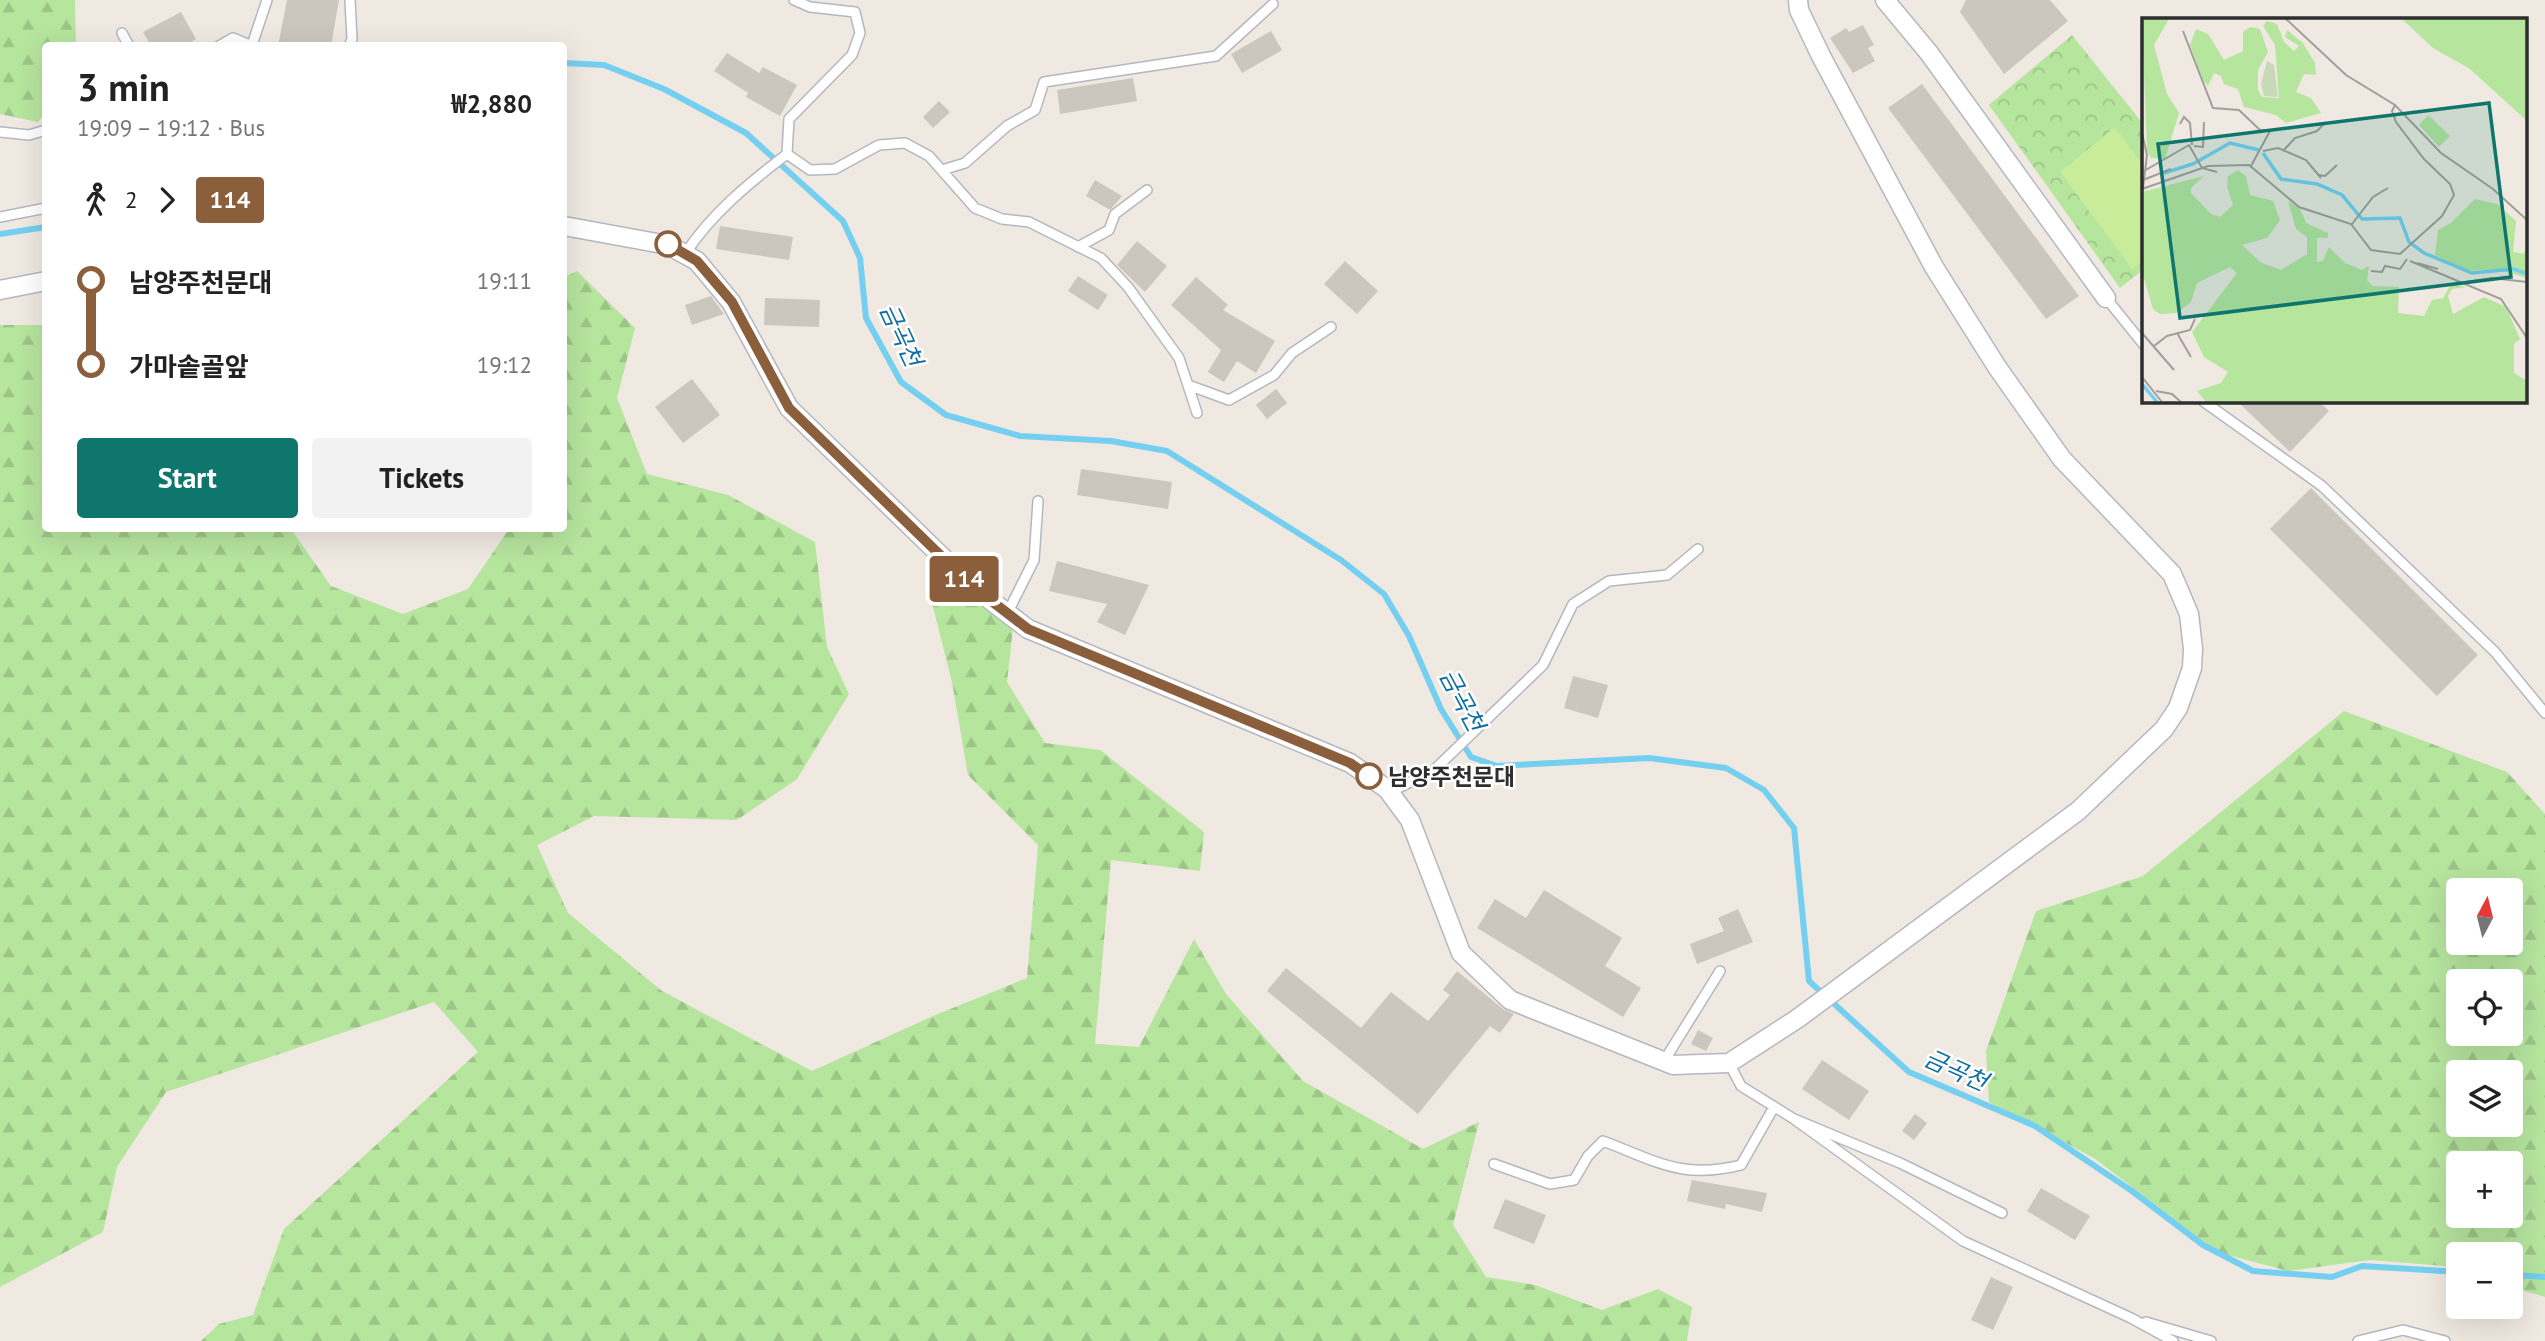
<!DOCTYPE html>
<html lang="en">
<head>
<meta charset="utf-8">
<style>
  body { margin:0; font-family:"PT Sans","Noto Sans KR",sans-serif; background:#f2f2f2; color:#222; height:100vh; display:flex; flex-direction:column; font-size:26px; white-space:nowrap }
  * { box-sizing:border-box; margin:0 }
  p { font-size:23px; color:#767676 }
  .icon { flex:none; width:38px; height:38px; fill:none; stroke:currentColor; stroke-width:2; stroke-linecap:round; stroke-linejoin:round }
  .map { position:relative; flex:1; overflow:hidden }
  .panel { position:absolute; left:42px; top:42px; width:525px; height:490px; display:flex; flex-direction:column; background:#fff; border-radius:7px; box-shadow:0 7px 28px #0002 }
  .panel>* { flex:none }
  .badge { padding:0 14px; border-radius:5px; font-size:24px; line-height:46px }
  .needle { width:46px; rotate:7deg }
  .controls { position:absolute; left:2446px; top:878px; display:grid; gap:14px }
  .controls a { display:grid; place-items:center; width:77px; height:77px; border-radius:7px; background:#fff; box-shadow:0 7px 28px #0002; font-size:35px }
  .map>.badge { position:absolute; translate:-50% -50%; box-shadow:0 0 0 4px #fff }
  .legs { display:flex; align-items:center; gap:10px; height:77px; padding:0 35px; font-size:23px }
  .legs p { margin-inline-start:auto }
  .headline { display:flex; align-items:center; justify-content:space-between; height:119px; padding:0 35px }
  h1 { font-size:38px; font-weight:800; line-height:52px }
  .primary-button { display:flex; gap:14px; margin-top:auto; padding:14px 35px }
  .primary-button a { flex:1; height:80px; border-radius:7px; background:#0f766e; color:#fff; font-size:28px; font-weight:800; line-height:80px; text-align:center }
  .primary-button a+a { background:#f2f2f2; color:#222 }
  ul { padding:0 35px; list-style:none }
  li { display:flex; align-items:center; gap:24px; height:84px; font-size:26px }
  li i { display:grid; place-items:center; width:10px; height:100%; margin:0 9px; background:currentColor }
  li i::after { content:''; width:18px; height:18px; margin:-9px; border:5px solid; border-radius:50%; background:#fff }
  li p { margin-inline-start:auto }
  li:first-child i { background:linear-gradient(#0000 50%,currentColor 0) }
  li:last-child i { background:linear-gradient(currentColor 50%,#0000 0) }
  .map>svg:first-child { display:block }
  .forest { fill:url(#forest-firs); fill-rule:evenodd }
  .park { fill:url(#park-crowns) }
  .pitch { fill:#c9ec9a }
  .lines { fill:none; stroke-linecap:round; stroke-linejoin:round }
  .stream { stroke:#75cff0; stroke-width:6 }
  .building { fill:#cbc7bf }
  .service-casing { stroke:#b4b7c1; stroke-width:12 }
  .minor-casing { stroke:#b4b7c1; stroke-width:21 }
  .service { stroke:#fff; stroke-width:9 }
  .minor { stroke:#fff; stroke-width:18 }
  .line-1-casing { stroke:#fff; stroke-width:16 }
  .line-1 { stroke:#8b5e3c; stroke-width:10 }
  .stop-1-dot { fill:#fff; stroke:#8b5e3c; stroke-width:3.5 }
  .labels { text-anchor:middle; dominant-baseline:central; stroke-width:5; stroke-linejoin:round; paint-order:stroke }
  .stop-label { font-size:23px; font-weight:bold; fill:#2e2e2e; stroke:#fff; text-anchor:start }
  .water-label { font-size:24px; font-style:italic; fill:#0d6fa3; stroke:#fff }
  .inset-river { fill:none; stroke:#75cff0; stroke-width:3.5 }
  .inset-road { fill:none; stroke:#a29e99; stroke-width:2 }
  .view { fill:#0f766e; fill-opacity:0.15; stroke:#0f766e; stroke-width:3.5 }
  .inset-edge { fill:none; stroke:#2e2e2e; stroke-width:3.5 }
</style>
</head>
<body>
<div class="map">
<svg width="2545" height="1341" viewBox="0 0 2545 1341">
  <defs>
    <pattern id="forest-firs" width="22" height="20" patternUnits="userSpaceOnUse" patternTransform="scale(1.75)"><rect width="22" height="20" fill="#b6e59e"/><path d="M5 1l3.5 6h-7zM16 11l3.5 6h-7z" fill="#9dc588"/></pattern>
    <pattern id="park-crowns" width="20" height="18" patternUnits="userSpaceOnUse" patternTransform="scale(1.75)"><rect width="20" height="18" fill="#b6e59e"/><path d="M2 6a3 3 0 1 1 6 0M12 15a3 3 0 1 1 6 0" fill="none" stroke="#9dc588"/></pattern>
  </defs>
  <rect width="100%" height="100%" fill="#efe9e1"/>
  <path class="forest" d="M0,0H75L76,45L46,46L45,113L38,122L0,114Z
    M577,271L635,328L617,398L647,474L728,495L815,542L827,647L849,694L797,779L737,820L594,816L537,845L568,913L662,991L812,1071L933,1016L1027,978L1038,845L968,775L952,682L931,599L929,558L1013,628L1007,682L1045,743L1100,750L1204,832L1200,871L1111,860L1095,1044L1139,1047L1194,939L1226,994L1303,1081L1423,1149L1479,1122L1453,1225L1486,1277L1535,1285L1602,1310L1658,1289L1692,1307L1687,1341H201L219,1324L253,1315L284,1229L478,1052L434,1002L166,1092L117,1167L103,1232L0,1287V325H45L46,528L291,529L331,586L403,614L468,589L509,529L564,528V277Z
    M2344,711L2507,772L2545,814V1297L2511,1287V1255H2459V1270L2445,1266L2370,1260L2288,1271L2217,1252L2094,1158L1989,1102L1986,1051L2036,911L2143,876ZM2459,891H2511V943H2459ZM2459,982H2511V1034H2459ZM2459,1073H2511V1125H2459ZM2459,1164H2511V1216H2459Z"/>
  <path class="park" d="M2072,35L2144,125V269L2120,288L1989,105Z"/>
  <path class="pitch" d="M2115,127L2144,166V260L2132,269L2060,172Z"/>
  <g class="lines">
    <path class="stream" d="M564,63L604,65L664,89L746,133L843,221L860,258L866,318L901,382L946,415L1020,436L1111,441L1167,451L1341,560L1384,594L1409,636L1441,709L1471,757L1497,766L1649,758L1726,768L1764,790L1794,828L1809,981L1909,1072L2035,1126L2132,1191L2203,1245L2253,1271L2332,1277L2362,1266L2459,1272
      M0,234L46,227
      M2511,1275L2545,1277"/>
  </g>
  <path class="building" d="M287,0H339L331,46H278Z
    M1966,0H2050L2068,21L2004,74L1960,12Z
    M181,12L196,39L184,46H151L143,32Z
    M1863,25L1874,45L1868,48L1875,61L1853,73L1830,38L1846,28L1849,32Z
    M1271,31L1282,50L1242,73L1231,54Z
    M727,53L759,73L763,67L797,85L780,116L746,97L748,93L714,71Z
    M1133,78L1137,101L1060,114L1057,90Z
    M1922,84L2079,296L2046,319L1888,108Z
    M939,101L950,112L933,128L923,117Z
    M1095,180L1122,196L1110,210L1086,196Z
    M720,226L793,237L789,260L716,249Z
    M1137,241L1167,266L1145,292L1117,265Z
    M1345,261L1378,291L1357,314L1324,284Z
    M1078,276L1108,295L1098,310L1068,291Z
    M1196,277L1228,305L1223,310L1275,341L1256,373L1237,361L1224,382L1208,372L1221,350L1171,305Z
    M711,296L724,314L692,325L685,305Z
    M765,298L820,300L819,327L764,325Z
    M692,379L720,415L683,443L655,407Z
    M1276,389L1287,403L1267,419L1256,405Z
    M2237,401H2318L2329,411L2290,452Z
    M1081,469L1172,482L1168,509L1077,495Z
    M2311,488L2478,655L2437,696L2270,529Z
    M1057,561L1149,585L1125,635L1097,622L1107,604L1049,591Z
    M1573,676L1608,685L1598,718L1564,708Z
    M1544,890L1622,938L1605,966L1641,988L1623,1017L1477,928L1495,899L1526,918Z
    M1738,909L1753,942L1697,964L1690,944L1724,931L1718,918Z
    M1286,968L1361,1028L1391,992L1428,1021L1450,995L1443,990L1457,971L1503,1009L1514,1014L1500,1033L1490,1026L1418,1114L1267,991Z
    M1698,1030L1713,1038L1706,1051L1691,1044Z
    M1822,1060L1869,1091L1849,1120L1802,1089Z
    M1915,1114L1927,1123L1914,1140L1902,1131Z
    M1692,1180L1767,1193L1762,1212L1726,1204L1725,1209L1687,1201Z
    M2041,1188L2090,1216L2075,1240L2027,1211Z
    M1505,1199L1546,1215L1534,1244L1493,1228Z
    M1991,1277L2013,1287L1993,1330L1971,1320Z"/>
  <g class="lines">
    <defs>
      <path id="service" d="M122,33L129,46
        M252,45L267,0
        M219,46L233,38L252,46
        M349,46L352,39L350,0
        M0,132L29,135L46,130
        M787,154L810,170L835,169L879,145L905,143L929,156L975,208L1002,219L1029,222L1101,258L1128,287L1179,358L1197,413
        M942,170L965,163L1007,126L1035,110L1044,82L1216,56L1273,4
        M0,217L46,208
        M1078,247L1109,230L1115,214L1147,190
        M685,254C711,214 749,183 787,154L789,119L852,55L860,33L855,12L810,7L794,0
        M2106,298L2144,345
        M1188,385L1229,400L1274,375L1292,353L1331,327
        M2203,401L2322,486L2495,652L2545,713
        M1007,614L1034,560L1038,501
        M1390,792L1433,771L1543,665L1573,604L1609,581L1667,575L1698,549
        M1664,1061L1720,971
        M1729,1063L1741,1086L1794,1119L1900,1163L2002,1213
        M1794,1119L1963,1241L2131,1318L2173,1341
        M1494,1164L1550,1184L1574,1180L1588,1156L1603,1141C1656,1161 1682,1180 1741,1165L1774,1107
        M2146,1322L2211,1341
        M2358,1341L2403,1330L2445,1341"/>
      <path id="minor" d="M1885,0L1929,53L2106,298
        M564,226L668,245L697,261L731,302L789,408L972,586L1028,629L1350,763L1387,789L1410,820L1461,953L1510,1000L1673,1065L1729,1063L1797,1019L2078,811L2164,729L2178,708L2192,668L2193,649L2189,614L2172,574L2062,459L1997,367L1934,267L1821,56L1799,10L1798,0
        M0,290L46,281"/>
    </defs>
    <use href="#service" class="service-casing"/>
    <use href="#minor" class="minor-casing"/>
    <use href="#service" class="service"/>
    <use href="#minor" class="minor"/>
  </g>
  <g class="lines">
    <defs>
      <path id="line-1" d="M668,244L697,261L732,302L789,408L972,586L1028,629L1350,763L1369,776"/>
    </defs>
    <use href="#line-1" class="line-1-casing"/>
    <use href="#line-1" class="line-1"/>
  </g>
  <g class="stop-1-dot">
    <circle cx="668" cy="244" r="12"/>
    <circle cx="1369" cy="776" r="12"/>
  </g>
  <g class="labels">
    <g class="stop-label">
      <text x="1388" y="776">남양주천문대</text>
    </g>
    <g class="water-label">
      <text transform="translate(901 335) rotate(65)">금곡천</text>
      <text transform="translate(1462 700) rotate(62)">금곡천</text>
      <text transform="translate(1956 1070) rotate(24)">금곡천</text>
    </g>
  </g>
  <g transform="translate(2142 18)">
    <rect width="385" height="385" fill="#efe9e1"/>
    <path d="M0,1H27L12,27L25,76L37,95L23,141L9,140L5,133ZM260,1H385V103L328,51L291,30ZM125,3L135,6L142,24L152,33L157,28L143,19L145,12L161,25L173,45L174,57L162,56L154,74L169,80L179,95L144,105L134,97L102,89L96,71L82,66L79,58L72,55L66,68L61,62L48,27L54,11L66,16L82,42L101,33V14L108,9L118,11L126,34L116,52V72L120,79L137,80L133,27L121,8ZM96,152L104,158L108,177L131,183L138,202L125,220L100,227L118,244L139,252L165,236V219L154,211L146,183L158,191L164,205L186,215V220H175V244L181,243L187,229L203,245L220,252L227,248L225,262L230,268L257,269L256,295L282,298L290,282L301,280L309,266L325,269L310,271L306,278L311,296L342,279L364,289L378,321L372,326V355L385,363V384H64L55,373L79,365L86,354L62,339L50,314L95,255L88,249L55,265L49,284L34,295L18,296L11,291L0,254V174L62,158L49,170V175L69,196L78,199L91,187L85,168L86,158ZM333,181L355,186L374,203L371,234L381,236L385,230V260L355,251L325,253L293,237L296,212L309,205Z" fill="#b6e59e"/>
    <path d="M125,43L132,47L136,79L122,78L119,66Z" fill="#c8d9b8"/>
    <path d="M286,97L308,118L297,129L277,107Z" fill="#b6e59e"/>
    <path class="inset-river" d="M121,135L139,161L175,166L200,177L220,201L258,200L267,224L282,235L330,255L372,251L385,256M22,155L51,146L88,125L117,132M0,366L15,384"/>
    <path class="inset-road" d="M144,1L204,57L253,87L299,135L351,171L385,202M41,13L71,90L97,92L118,112L128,113L109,148M38,106L42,99L48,105L50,127M0,115L5,137L1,170M52,128L61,129L62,104M121,133L136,130L164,142L179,160M141,133L153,120L175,113L182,106M2,153L47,127L60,150L75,154M177,157L183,158L195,147M1,162L29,151M0,171L66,148L107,147L157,189L209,206L229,232L258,236L300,198L312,177L308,166L282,141L254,104L250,93L253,87M210,206L231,179L246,170M268,243L359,281L385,320M275,245L296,251M229,253L240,254L243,248L258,251L265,241M324,264L350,260L385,264M0,315L32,352M35,315L49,339M12,328L25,318L48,312L53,301M0,359L20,384M14,373L30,376L39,384"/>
    <path class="view" d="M347,85L369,259L38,300L16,126Z"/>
    <rect width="385" height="385" class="inset-edge"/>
  </g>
</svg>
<div class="controls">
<a><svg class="needle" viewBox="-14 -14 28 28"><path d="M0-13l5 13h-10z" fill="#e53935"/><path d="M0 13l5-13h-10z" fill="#767676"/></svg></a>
<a><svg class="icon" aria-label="locate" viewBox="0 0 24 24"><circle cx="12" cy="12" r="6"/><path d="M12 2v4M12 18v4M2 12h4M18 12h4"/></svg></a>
<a><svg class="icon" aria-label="layers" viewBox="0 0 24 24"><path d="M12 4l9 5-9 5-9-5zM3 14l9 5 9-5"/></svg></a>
<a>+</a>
<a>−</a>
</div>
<b class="badge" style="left:964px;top:579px;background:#8b5e3c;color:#fff">114</b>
<section class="panel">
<div class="headline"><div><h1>3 min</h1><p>19:09 – 19:12 · Bus</p></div><b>₩2,880</b></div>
<div class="legs"><svg class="icon" aria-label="walk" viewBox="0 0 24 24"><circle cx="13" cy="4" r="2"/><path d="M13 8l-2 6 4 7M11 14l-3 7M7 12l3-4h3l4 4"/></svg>2<svg class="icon" aria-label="forward" viewBox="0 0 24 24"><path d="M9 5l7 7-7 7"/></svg><b class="badge" style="background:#8b5e3c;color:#fff">114</b></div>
<ul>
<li><i style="color:#8b5e3c"></i><b>남양주천문대</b><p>19:11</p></li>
<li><i style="color:#8b5e3c"></i><b>가마솥골앞</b><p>19:12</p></li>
</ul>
<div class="primary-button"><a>Start</a><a>Tickets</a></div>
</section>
</div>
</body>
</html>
